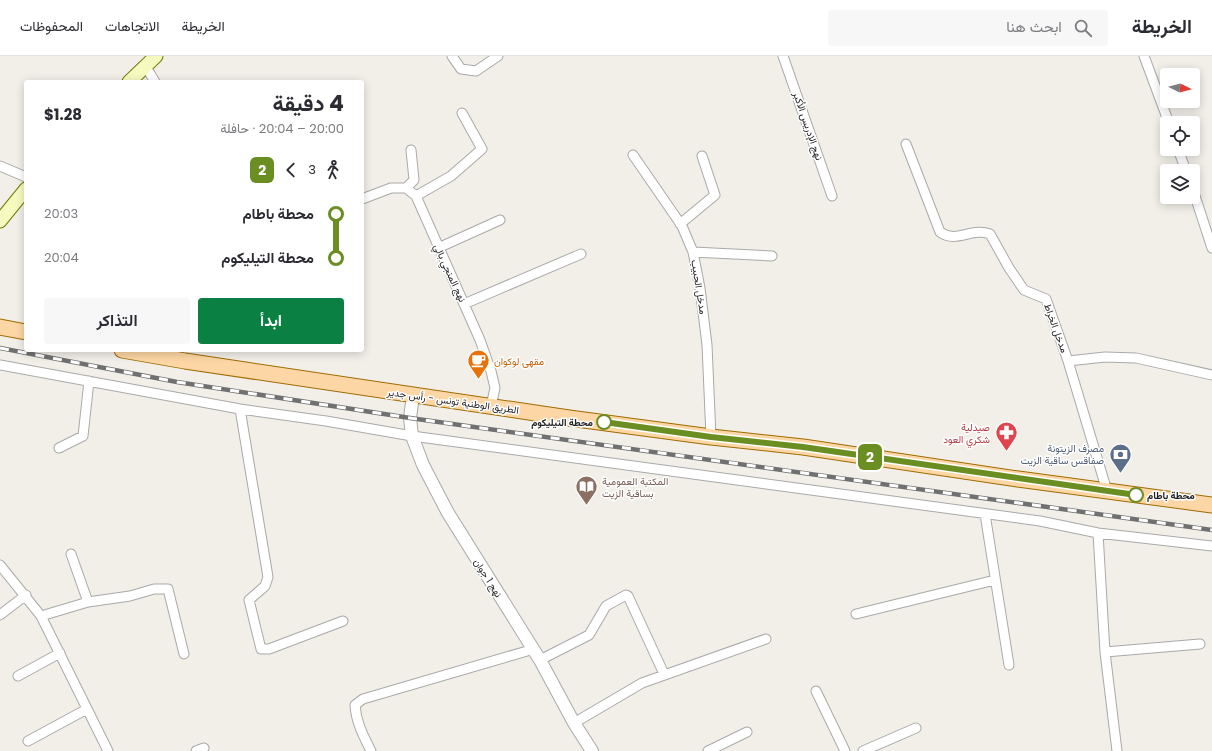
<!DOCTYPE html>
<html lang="ar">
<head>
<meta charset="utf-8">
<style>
  body { margin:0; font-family:Poppins,Vazirmatn,sans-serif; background:#f7f7f7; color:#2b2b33; direction:rtl; height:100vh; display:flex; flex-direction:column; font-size:15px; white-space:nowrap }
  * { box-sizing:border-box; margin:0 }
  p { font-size:13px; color:#7c7c81 }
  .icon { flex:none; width:22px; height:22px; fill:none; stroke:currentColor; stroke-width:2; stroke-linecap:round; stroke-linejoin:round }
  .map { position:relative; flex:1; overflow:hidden; direction:ltr }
  .details { position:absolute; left:24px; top:24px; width:340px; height:272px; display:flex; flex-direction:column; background:#fff; border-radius:4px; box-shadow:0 2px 10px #0003; direction:rtl }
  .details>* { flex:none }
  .badge { padding:0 8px; border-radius:6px; font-size:14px; line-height:26px }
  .needle { width:26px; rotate:96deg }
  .buttons { position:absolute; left:1160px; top:12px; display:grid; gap:8px }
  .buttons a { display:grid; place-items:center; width:40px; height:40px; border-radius:4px; background:#fff; box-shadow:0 2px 10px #0003; font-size:20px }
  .map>.badge { position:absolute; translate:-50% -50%; box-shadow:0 0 0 2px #fff }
  .legs { display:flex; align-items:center; gap:6px; height:44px; padding:0 20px; font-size:13px }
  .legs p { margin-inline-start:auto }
  .headline { display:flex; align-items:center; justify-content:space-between; height:68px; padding:0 20px }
  h1 { font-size:22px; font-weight:700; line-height:30px }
  .button { display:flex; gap:8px; margin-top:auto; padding:8px 20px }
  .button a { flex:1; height:46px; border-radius:4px; background:#0b8043; color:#fff; font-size:16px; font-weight:700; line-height:46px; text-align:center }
  .button a+a { background:#f7f7f7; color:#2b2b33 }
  ul { padding:0 20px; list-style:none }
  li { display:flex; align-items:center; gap:14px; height:44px; font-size:15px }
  li i { display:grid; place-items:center; width:6px; height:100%; margin:0 5px; background:currentColor }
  li i::after { content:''; width:10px; height:10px; margin:-5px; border:3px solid; border-radius:50%; background:#fff }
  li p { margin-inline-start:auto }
  li:first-child i { background:linear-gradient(#0000 50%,currentColor 0) }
  li:last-child i { background:linear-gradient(currentColor 50%,#0000 0) }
  header { display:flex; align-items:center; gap:24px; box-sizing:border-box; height:56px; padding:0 20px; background:#fff; border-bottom:1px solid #e1e1e2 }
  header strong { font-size:19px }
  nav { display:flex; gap:22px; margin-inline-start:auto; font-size:14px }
  .search { width:280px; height:36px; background:#f7f7f7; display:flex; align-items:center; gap:10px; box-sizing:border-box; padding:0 14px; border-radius:4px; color:#7c7c81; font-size:15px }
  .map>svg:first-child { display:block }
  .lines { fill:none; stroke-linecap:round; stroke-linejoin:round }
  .minor-casing { stroke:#a9a9a9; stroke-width:11 }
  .tertiary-casing { stroke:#a9a9a9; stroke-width:14 }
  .secondary-casing { stroke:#707d05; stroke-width:15 }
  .primary-casing { stroke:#a06b00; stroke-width:17 }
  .minor { stroke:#fff; stroke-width:9 }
  .tertiary { stroke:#fff; stroke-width:12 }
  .secondary { stroke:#f7fabf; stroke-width:13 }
  .primary { stroke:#fcd6a4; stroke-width:15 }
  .rail-casing { stroke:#707070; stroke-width:4.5 }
  .rail { stroke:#fff; stroke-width:3; stroke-dasharray:9; stroke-linecap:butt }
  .line-1-casing { stroke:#fff; stroke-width:9 }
  .line-1 { stroke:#6b8e23; stroke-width:6 }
  .stop-1-dot { fill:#fff; stroke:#6b8e23; stroke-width:2 }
  .labels { text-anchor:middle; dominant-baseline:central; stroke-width:3; stroke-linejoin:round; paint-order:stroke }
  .street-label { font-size:10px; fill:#222; stroke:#fff }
  .food-label { font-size:10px; fill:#c56008; stroke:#fff; text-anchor:start }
  .stop-label { font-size:10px; font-weight:bold; fill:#222; stroke:#fff; text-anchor:end }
  .health-label { font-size:10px; fill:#be3a42; stroke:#fff; text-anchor:end }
  .service-label { font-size:10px; fill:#4e5e75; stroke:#fff; text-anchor:end }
  .education-label { font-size:10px; fill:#785e54; stroke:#fff; text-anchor:start }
</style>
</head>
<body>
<header>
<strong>الخريطة</strong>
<div class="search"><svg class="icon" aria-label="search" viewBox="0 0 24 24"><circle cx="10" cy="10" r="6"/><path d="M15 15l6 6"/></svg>ابحث هنا</div>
<nav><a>الخريطة</a><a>الاتجاهات</a><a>المحفوظات</a></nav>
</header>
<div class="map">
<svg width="1212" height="695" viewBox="0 0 1212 695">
  <rect width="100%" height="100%" fill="#f2efe9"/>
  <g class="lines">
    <defs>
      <path id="minor" d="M452,0L461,13L476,15L498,0
        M783,0L832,140
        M1144,0L1169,67
        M145,9L155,26
        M906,88L940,176C957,188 971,171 990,178L1009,212L1024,234L1046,243L1068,305L1107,435
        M1178,93L1186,115
        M633,99L682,170L693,196L700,232L707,289L711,381
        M0,110L26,121
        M406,132L414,124L411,94
        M1193,134L1212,192
        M416,140L451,120L482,93L462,57
        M362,143L391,132H406L416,140L480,284L491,315L495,332L491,350
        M680,168L715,139L702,100
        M438,192L500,164
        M693,196L772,200
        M464,248L581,198
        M1068,305L1105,301L1136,302L1212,319
        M0,309L240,353L326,365L412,380L1040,465L1098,477L1212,490
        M240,353L268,521L265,530L249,544L261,593H269L343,565
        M59,392L83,380L89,325
        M985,458L1009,609
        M1098,477L1105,596L1117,695
        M71,498L88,546
        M0,509L41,560L108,695
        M856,558L995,524
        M0,559L26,539
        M41,560L88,546L130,540L154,533H168L184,598
        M1105,596L1200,588
        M540,604L589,579L606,550L626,539L628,540L664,618
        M18,620L60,597
        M816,635L845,695
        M574,667L642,627L766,583
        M28,685L87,653
        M196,695L204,692
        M371,695C363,679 356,666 355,649L363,643L534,593
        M708,695L747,676
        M863,695L916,672"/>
      <path id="tertiary" d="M413,339L410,362L412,380L423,409L448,457L540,604L574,667L592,695"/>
      <path id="secondary" d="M129,26L156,0
        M0,165L26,133"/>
      <path id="primary" d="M0,271L26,276
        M122,294L185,305L569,362L711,381L803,391L1018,423L1212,449"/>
    </defs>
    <use href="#minor" class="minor-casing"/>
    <use href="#tertiary" class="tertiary-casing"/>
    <use href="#secondary" class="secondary-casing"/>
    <use href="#primary" class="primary-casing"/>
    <use href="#minor" class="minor"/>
    <use href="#tertiary" class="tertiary"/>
    <use href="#secondary" class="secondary"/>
    <use href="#primary" class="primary"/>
    <defs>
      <path id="rail" d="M0,292L177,326L410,362L1212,474"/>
    </defs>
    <use href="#rail" class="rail-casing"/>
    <use href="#rail" class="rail"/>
  </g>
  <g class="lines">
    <defs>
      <path id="line-1" d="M604,366L711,381L803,391L1136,439"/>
    </defs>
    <use href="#line-1" class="line-1-casing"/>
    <use href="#line-1" class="line-1"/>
  </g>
  <defs>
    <symbol id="cafe-pin" viewBox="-11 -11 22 30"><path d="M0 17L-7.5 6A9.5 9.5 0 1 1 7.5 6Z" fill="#e8710a" stroke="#fff"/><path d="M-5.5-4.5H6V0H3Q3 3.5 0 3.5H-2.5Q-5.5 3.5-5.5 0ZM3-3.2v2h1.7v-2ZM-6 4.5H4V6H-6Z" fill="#fff"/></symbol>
    <symbol id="pharmacy-pin" viewBox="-11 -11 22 30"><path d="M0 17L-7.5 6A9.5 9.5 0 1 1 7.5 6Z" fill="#e0444e" stroke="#fff"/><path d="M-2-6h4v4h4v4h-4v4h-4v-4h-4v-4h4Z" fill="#fff"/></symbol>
    <symbol id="bank-pin" viewBox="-11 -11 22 30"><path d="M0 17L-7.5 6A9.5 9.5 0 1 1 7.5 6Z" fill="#5c6f8a" stroke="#fff"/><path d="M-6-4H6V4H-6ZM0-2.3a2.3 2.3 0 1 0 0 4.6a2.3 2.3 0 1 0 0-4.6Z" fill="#fff"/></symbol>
    <symbol id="library-pin" viewBox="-11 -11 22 30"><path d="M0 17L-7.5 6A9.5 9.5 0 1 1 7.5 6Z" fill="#8d6e63" stroke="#fff"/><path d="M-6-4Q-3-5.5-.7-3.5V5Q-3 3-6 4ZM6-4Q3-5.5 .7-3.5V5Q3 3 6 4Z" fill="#fff"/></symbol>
  </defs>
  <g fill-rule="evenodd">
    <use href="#cafe-pin" x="466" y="292" width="25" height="34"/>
    <use href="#pharmacy-pin" x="994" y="364" width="25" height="34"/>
    <use href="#bank-pin" x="1108" y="386" width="25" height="34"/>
    <use href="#library-pin" x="574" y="418" width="25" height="34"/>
  </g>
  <g class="stop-1-dot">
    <circle cx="604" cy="366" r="7"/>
    <circle cx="1136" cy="439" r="7"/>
  </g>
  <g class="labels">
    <g class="street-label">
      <text transform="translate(808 70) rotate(71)">نهج الإدريس الأكبر</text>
      <text transform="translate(450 217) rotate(65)">نهج المنجي بالي</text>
      <text transform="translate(699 231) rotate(81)">مدخل الحبيب</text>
      <text transform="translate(1056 272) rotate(70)">مدخل الخراط</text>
      <text transform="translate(453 345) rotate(8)">الطريق الوطنية تونس - رأس جدير</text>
      <text transform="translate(488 522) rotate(58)">نهج 1 جوان</text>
    </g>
    <g class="food-label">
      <text x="494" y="305">مقهى لوكوان</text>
    </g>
    <g class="stop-label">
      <text x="593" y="366">محطة التيليكوم</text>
      <text x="1147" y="439" text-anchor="start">محطة باطام</text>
    </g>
    <g class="health-label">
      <text x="990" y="371">صيدلية<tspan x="990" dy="12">شكري العود</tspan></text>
    </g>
    <g class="service-label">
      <text x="1104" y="392">مصرف الزيتونة<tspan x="1104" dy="12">صفاقس ساقية الزيت</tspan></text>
    </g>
    <g class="education-label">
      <text x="602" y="425">المكتبة العمومية<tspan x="602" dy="12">بساقية الزيت</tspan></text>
    </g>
  </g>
</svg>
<div class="buttons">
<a><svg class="needle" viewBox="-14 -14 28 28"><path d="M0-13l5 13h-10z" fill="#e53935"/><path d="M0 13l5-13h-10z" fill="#7c7c81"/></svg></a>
<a><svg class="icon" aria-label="locate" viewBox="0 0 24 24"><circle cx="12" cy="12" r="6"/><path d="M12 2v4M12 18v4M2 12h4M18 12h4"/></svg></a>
<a><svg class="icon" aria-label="layers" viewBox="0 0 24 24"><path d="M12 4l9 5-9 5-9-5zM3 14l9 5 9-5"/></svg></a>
</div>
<b class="badge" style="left:870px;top:401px;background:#6b8e23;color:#fff">2</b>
<section class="details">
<div class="headline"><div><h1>4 دقيقة</h1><p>20:00 – 20:04 · حافلة</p></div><b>$1.28</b></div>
<div class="legs"><svg class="icon" aria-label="walk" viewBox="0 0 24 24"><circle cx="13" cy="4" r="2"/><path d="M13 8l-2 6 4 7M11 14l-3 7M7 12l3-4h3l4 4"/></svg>3<svg class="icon" aria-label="back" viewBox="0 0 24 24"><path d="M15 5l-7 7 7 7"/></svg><b class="badge" style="background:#6b8e23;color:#fff">2</b></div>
<ul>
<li><i style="color:#6b8e23"></i><b>محطة باطام</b><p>20:03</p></li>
<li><i style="color:#6b8e23"></i><b>محطة التيليكوم</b><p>20:04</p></li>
</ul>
<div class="button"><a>ابدأ</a><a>التذاكر</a></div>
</section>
</div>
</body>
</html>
